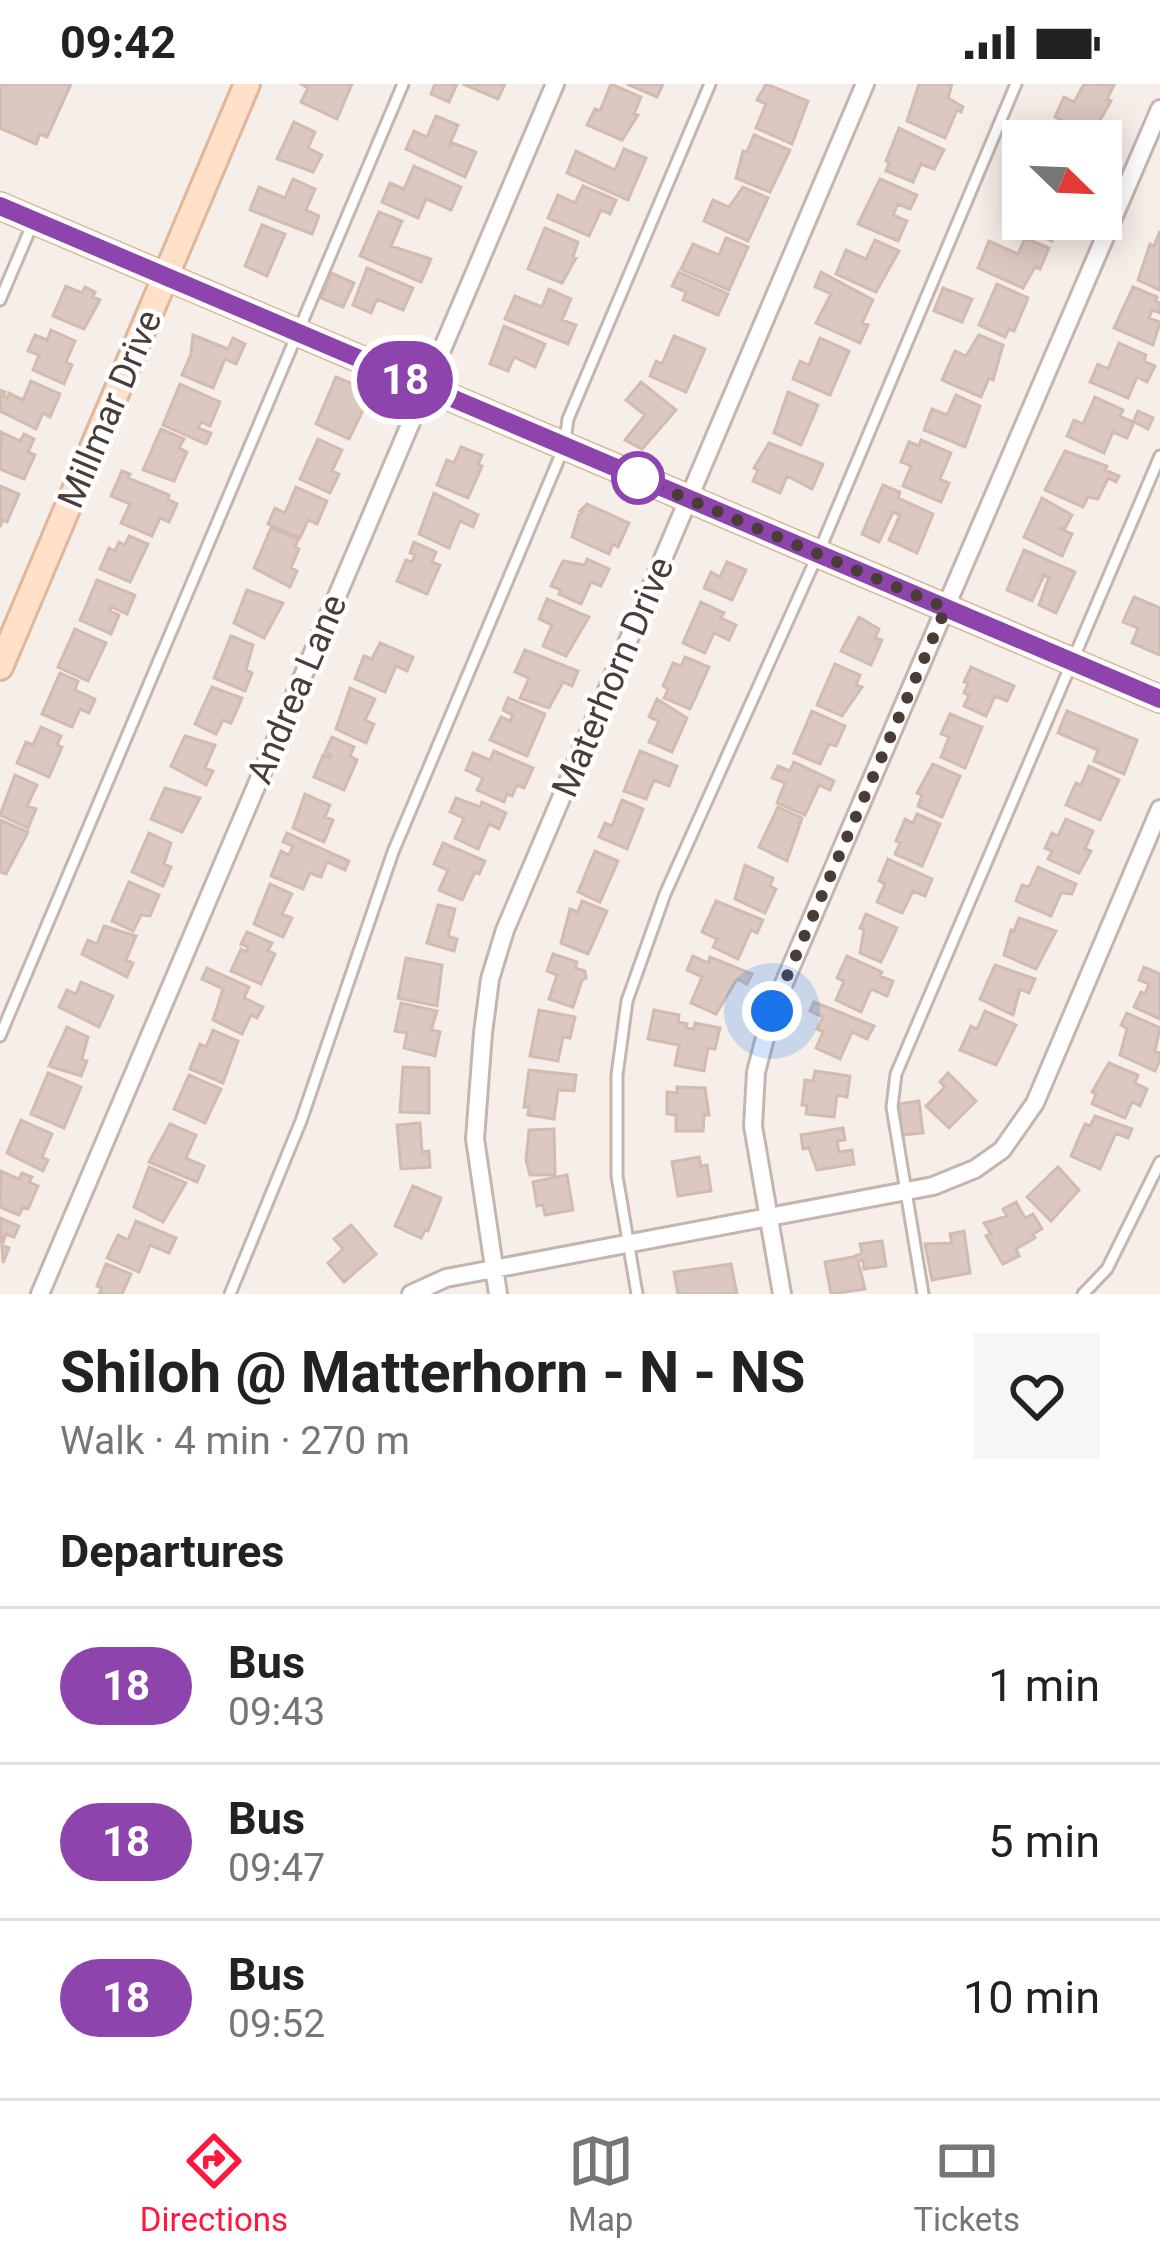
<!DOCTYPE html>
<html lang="en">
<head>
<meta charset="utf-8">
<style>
  body { margin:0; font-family:Roboto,sans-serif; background:#f6f6f6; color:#222; height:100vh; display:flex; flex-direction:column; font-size:45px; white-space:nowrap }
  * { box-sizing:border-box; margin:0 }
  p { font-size:39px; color:#767676 }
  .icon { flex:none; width:66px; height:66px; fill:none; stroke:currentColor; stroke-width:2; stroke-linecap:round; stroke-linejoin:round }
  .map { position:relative; height:1210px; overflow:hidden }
  .details { display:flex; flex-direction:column; background:#fff; flex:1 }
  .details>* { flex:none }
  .badge { padding:0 24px; border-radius:39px; font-size:42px; line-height:78px }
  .needle { width:78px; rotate:113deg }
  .tools { position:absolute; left:1002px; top:36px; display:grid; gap:24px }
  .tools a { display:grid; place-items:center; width:120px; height:120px; border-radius:0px; background:#fff; box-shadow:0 6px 30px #0003; font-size:60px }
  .you { position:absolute; width:60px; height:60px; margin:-30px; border:9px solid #fff; border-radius:50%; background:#1a73e8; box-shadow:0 0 0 18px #1a73e833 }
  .map>.badge { position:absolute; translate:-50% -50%; box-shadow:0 0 0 6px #fff }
  h2 { padding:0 60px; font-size:45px; line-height:108px }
  .round { display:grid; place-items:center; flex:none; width:126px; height:126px; border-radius:0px; background:#f6f6f6 }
  .overview { display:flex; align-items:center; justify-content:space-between; height:204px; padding:0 60px }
  h1 { font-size:57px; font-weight:700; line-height:90px }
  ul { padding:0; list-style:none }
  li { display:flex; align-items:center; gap:36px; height:156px; padding:0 60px; border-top:3px solid #e0e0e0 }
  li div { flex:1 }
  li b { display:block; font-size:45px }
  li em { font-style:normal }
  li .badge { min-width:132px; font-weight:700; text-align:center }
  .status { display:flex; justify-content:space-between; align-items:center; height:84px; padding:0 60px; background:#fff; direction:ltr }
  .status svg { height:33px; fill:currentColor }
  .dock { display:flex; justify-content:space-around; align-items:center; height:168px; border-top:3px solid #e0e0e0; background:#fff; font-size:33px; color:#767676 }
  .dock a { display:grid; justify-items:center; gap:6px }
  .dock .active { color:#ff173f }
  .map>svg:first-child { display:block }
  .building { fill:#dbc8c1; stroke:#d4bbb0; stroke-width:3 }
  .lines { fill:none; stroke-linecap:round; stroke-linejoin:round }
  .lane-casing { stroke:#c5b5ae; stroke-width:15 }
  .street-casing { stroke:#c5b5ae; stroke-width:22 }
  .secondary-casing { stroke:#dfb79a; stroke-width:30 }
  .lane { stroke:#fff; stroke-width:9 }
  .street { stroke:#fff; stroke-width:16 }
  .secondary { stroke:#ffe1ca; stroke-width:24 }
  .line-casing { stroke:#fff; stroke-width:27 }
  .line { stroke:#8e44ad; stroke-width:18 }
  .walk { stroke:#4a3c37; stroke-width:12; stroke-dasharray:0 21.6 }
  .stop-dot { fill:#fff; stroke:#8e44ad; stroke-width:6 }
  .labels { text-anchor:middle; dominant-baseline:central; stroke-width:9; stroke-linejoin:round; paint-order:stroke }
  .street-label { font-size:36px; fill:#4a3c37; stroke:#fff }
</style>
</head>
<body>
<div class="status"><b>09:42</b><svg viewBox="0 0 49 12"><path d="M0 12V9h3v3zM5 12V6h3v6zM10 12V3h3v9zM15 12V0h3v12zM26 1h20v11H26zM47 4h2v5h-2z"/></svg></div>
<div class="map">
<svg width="1160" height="1210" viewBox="0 0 1160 1210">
  <rect width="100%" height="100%" fill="#f6eee9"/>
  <path class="building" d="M0,0H71L47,53L40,50L36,60L0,44Z
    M352,0L337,35L301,18L308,4L301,0Z
    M435,0H457L449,18L431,10Z
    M463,0H505L498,15Z
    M611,0L641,13L634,30L638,31L622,56L587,41L595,25L600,27Z
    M627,0H663L657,13Z
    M766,0L808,17L792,60L756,44L766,20L757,16Z
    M919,0H952L948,14L963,23L961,28L957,26L945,54L907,37Z
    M1084,0L1114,1L1107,15L1111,17L1092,50L1055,33L1064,13L1074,18Z
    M436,32L458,41L448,64L453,59L476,68L465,93L406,65L414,47L427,53Z
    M294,38L315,48L308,64L322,71L313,88L277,75Z
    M899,44L944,66L934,85L921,80L913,98L886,87L889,79L886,77Z
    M754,51L790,66L770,108L736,94L743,67L747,68Z
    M624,65L646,74L628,116L567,89L576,67L615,86Z
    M414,82L461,103L451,126L426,115L418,134L382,118L390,99L404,105Z
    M293,95L315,105L306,126L319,132L312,150L250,126L259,103L285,114Z
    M880,95L917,111L910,125L898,120L893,131L907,137L898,157L858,140Z
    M583,102L616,116L610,130L601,126L589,152L548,134L558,111L575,119Z
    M743,103L768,114L748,157L704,137L713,116L729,123Z
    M1023,116V135H1051L1059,140L1052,157L1013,139Z
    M379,128L402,137L391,162L431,175L421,198L360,172Z
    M262,141L285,150L267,192L245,182Z
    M545,144L578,158L573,173L576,174L562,199L528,185Z
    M1160,147V206L1138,196L1150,160L1154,162Z
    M726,154L748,163L729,206L681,185L693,160L719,171Z
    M1025,154L1049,164L1040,185L1035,183L1023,204L978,184L989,157L1018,170Z
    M875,156L899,167L876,208L836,190L846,166L866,175Z
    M367,184L413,204L403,226L377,215L371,229L353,221Z
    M679,188L728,210L718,231L683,216L686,208L672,202Z
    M821,188L873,216L862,239L868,241L860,259L816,239L831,210L815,203Z
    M331,189L354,199L343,223L321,214Z
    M997,200L1028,214L1014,247L1009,245L1005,253L979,241Z
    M66,202L82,209L85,203L95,208L93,213L100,216L84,245L53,232Z
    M1133,203L1157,213L1156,217L1160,219V229L1152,226L1149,234L1160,238L1153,261L1114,244Z
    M943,204L972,215L962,238L934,227Z
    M549,205L571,215L562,236L576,241L568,260L505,235L515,212L542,223Z
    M504,242L545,260L535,283L514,273L508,287L490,280Z
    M51,246L75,257L66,278L72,281L64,300L33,286L39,271L28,267L35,251L47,256Z
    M193,251L228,265L233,254L245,260L236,280L225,275L213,304L182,291L191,270Z
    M979,251L1003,261L993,296L989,294L981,313L942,296L955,267L966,272Z
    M674,252L705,265L686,308L650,292L656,277L662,280Z
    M820,254L849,267L830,311L793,295L800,277L809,281Z
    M1119,259L1146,271L1144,277L1155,282L1147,298L1137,293L1128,314L1090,298L1098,280L1108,285Z
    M336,293L372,308L349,355L316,340Z
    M31,297L60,310L50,333L43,329L36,345L0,327V306L5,308L3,312L7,314L9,309L23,316Z
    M641,298L676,326L642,365L625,356L645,331L626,316Z
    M180,300L220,318L210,342L201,338L198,344L211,349L206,360L163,341Z
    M788,308L818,321L801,361L774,349Z
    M956,311L980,322L965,363L924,346L932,325L947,331Z
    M1095,313L1123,326L1120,332L1133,338L1138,327L1153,334L1148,345L1134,338L1127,354L1113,348L1104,369L1067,352L1074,336L1083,340Z
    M161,345L184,355L179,364L187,368L174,397L143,386Z
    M1,348L20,357L24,350L34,355L28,368L35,371L24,395L0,385Z
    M318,355L342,366L332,387L339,390L330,409L300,395Z
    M921,356L951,369L940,395L949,399L941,418L903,402L911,382L901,378L909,358L919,362Z
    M769,359L823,380L812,405L787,392L780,409L753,397L758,386L754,384Z
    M461,363L482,371L478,381L482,382L468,414L437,401L447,376L454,379Z
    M1065,367L1107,382L1105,386L1119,392L1116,398L1108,394L1098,415L1088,413L1083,423L1045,406Z
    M122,387L130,390L128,394L169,411L168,415L177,420L169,438L160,434L152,452L121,439L130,420L111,412Z
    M883,401L900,408L898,414L933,430L917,469L889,456L900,431L893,428L879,458L862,450Z
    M0,402L19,410L7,438L3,436L0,443Z
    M296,403L327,417L317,440L308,436L300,454L268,440L275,424L285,429Z
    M434,409L478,431L473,443L460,437L449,464L419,450Z
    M1042,414L1072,431L1065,444H1059L1072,450L1062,472L1024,453Z
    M587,420L629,439L618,463L613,460L609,470L572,453L579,430L583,428L580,427Z
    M271,444L298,456L295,463L299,465L291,484L297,487L290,503L254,484Z
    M129,452L148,460L130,498L100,485L109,464L115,467L119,458L125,461Z
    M414,458L436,468L432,478L440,481L427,510L397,497L406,476L412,478L415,471L410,469Z
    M1024,466L1075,488L1056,529L1039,521L1049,493L1044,491L1032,517L1007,506Z
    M587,475L609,485L601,502L591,498L581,520L559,510L561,506L551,502L563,477L585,481Z
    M727,478L746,486L732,516L704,504L711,488L720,493Z
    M97,496L135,511L127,530L111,523L110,527L119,531L111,550L80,536Z
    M247,506L283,519L264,554L234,539Z
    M1134,513L1160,524V571L1132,559L1138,544L1123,538Z
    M547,515L589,533L566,572L543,562L552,541L539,535Z
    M701,518L724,529L721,534L736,541L729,556L714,549L705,569L683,559Z
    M859,533L879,545L875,554L882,556L871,581L841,567Z
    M75,545L106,559L88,597L58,583Z
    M231,552L253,561L246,586L252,589L245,607L214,594Z
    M380,559L413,573L407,587L396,582L385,608L355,595L364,572L372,575Z
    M525,566L578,587L572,602L563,598L549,624L520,614L529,594L515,588Z
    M685,573L709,583L690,625L664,614L668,605L663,602L673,579L681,582Z
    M835,580L860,591L856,601L862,603L842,632L817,621Z
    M971,583L1014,602L1007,617L995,612L986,632L964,622L969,611L964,609L968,599L964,598Z
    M60,589L78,597L75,606L95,615L89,629L80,625L72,643L42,630Z
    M212,603L242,614L231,639L223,636L216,650L195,640Z
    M350,604L375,615L365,636L374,640L366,659L336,645Z
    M508,614L545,630L527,672L490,656L501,633L510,637L513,631L503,626Z
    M657,615L687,634L672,668L649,658L659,637L649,633Z
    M812,627L845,642L836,662L829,660L820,680L794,669Z
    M1067,627L1137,656L1124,690L1094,677L1098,666L1058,649Z
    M950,630L982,643L965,684L941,673L949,653L941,650Z
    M41,643L61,652L57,661L62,663L49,693L17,679L26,658L33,661Z
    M185,652L215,661L205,684L213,687L206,701L171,682Z
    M332,653L354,663L350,672L357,676L344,706L314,693L323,671L330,674L331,671L325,668Z
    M494,667L533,684L524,704L517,701L512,712L507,710L504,718L477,706L483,694L466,686L473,669L490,676Z
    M640,667L677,682L669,702L654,696L646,715L624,707Z
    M794,678L834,697L830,706L819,701L805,731L777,719L785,699L772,694L778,682L790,687Z
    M933,680L960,692L942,733L918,722L922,711L917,709Z
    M1089,682L1119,696L1100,736L1066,721L1076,699L1081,701Z
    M15,691L37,701L27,722L36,725L28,744L0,731Z
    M165,704L200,714L182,748L151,735Z
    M305,710L330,721L325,733L333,736L324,758L293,744Z
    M456,714L480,723L482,718L506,729L499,745L489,740L478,765L455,754L464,734L450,728Z
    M622,716L643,725L627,765L599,753L605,739L612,742Z
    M778,723L802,734L787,777L759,763Z
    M917,730L940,740L922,782L895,770L900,759L896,757L905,735L913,739Z
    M1066,735L1093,747L1085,765L1091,767L1079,789L1048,775L1052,767L1045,764L1052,749L1058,752Z
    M0,736L28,748L6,790L0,788Z
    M149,749L171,759L164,780L171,783L163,802L132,788Z
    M287,749L349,777L345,786L327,778L321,793L310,789L303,805L271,792L281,767L289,771L293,762L283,758Z
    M443,759L485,777L479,790L475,788L462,816L439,806L448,786L434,780Z
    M595,767L618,777L600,818L578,808Z
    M888,775L932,795L925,812L913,807L902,829L877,818L885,800L879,797Z
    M745,781L773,794L770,802L776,805L765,829L735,815Z
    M1038,783L1076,800L1072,810L1061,809L1051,832L1016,817L1022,801L1029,803Z
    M129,798L159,811L150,832L141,831L133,847L112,837Z
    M270,800L292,810L282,830L292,834L283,853L254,840Z
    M582,817L607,827L588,870L561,859L570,825L578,828Z
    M716,817L763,836L757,849L751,846L738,875L713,863L717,855L702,848Z
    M438,821L455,825L448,852L457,855L454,867L427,859Z
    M866,830L897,844L881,878L860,869L864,846L860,844Z
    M1019,834L1056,847L1036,885L1004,871L1011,846L1014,847Z
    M104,842L136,852L126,876L133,879L127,893L82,870L88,856L97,860Z
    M247,848L272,859L268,867L275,870L261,900L231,887L241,865L247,868L248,863L241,860Z
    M553,870L577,878L575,884L585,887L586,894L582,896L573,923L549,915L557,891L547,887Z
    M693,872L708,879L710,873L752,890L747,900L737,895L716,930L691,919L702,893L687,886Z
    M847,872L882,888L880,892L893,897L887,912L871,905L861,928L836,916L844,897L837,894Z
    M406,874L442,881L437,922L398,914Z
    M995,881L1035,895L1029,909L1020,905L1013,931L980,915Z
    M1144,883L1160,890V935L1134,923L1141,908L1145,910L1149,900L1139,896Z
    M207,884L249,903L244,914L263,923L257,934L251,931L242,950L213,936L223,905L202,895Z
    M81,898L113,912L99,943L59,923L67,906L76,910Z
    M814,918L874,942L867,955L852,948L840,975L816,964L823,948L817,945L823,933L810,927Z
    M401,919L437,927L431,946L440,948L435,972L404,964L407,949L395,947Z
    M539,926L575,933L570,954L563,953L558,977L530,972Z
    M654,926L679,931L678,938L687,940L686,944L694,945L695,939L720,944L715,965L708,964L704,987L675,981L679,961L648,955Z
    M985,927L1016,941L996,981L960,966L971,942L977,945Z
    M1127,929L1160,944L1155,967L1160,969V976L1155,987L1120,971L1127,945L1121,941Z
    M67,943L88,953L82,975L87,977L81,992L49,982Z
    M213,946L238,957L223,999L190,985L200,960L206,963Z
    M1109,979L1138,991L1135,999L1147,1005L1140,1022L1132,1018L1125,1034L1092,1020L1096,1010L1092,1008Z
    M403,983L429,984V1029L400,1028Z
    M529,986L576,991L574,1007L558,1006L554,1035L528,1031L529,1023H524Z
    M815,987L850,992L847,1013L837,1011L834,1033L806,1030L807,1021H802L805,996L813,997Z
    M48,989L81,1003L64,1044L31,1030Z
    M948,989L976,1017L949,1044L926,1022L945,1003L940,998Z
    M189,991L221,1005L205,1039L174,1025Z
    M677,1003L705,1004L709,1031H704L703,1047H676V1031L667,1030V1008L677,1009Z
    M919,1017L923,1049L902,1051L899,1020Z
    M1095,1032L1132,1045L1128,1054L1116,1049L1100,1085L1071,1072L1085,1040L1090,1042Z
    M21,1036L52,1050L42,1073L48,1076L43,1087L7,1069Z
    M420,1039L422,1068L429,1067L430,1083L401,1085L397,1041Z
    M170,1040L196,1051L186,1074L204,1082L197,1098L149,1078Z
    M843,1044L845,1056L837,1057L839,1068L852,1066L854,1080L817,1086L809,1064L803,1065L801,1051Z
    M554,1045L555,1091H530L526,1076L529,1046Z
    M699,1073L701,1082L707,1081L711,1107L678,1112L672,1078Z
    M149,1083L186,1099L163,1138L134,1123Z
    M1058,1083L1079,1106L1051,1137L1027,1113Z
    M1,1087L19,1095L22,1089L32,1093L29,1098L38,1102L28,1125L23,1123L19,1131L0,1123Z
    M567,1091L573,1126L545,1131L543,1121L537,1122L533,1098Z
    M413,1102L441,1114L428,1147L425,1146L421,1154L395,1142Z
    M1016,1118L1025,1134L1033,1130L1042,1145L1033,1150L1035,1154L1016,1165L1019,1172L1003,1180L986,1152L991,1150L984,1139L1007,1132L1003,1125Z
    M0,1134L19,1142L14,1153L6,1150L2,1161L9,1164L3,1179Z
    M136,1137L176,1154L169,1169L150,1161L139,1188L107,1174L118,1151L128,1156Z
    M351,1141L376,1170L344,1198L328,1179L343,1165L334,1155Z
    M964,1147L970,1189L932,1196L925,1160L952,1159L950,1150Z
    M882,1157L886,1182L864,1185L863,1176L858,1177L865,1205L831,1210L825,1178L853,1173L862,1169L860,1160Z
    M106,1180L131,1190L122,1210H99L102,1204L97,1202Z
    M731,1180L737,1210H678L674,1188Z"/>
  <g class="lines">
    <defs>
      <path id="lane" d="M0,216L32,141
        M0,952L403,0
        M230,1210L301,1037L393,768L564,363L568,335L710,0
        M637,1210L617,1092V991L627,917L665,810L818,470L1016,0
        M923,1210L892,1023L896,990L1160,372
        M1083,1210L1107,1185L1160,1078"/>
      <path id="street" d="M40,1210L555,0
        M411,1210L446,1194L933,1102L975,1085L1002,1066L1035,1019L1160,725
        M498,1210L475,1055L483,949L490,895L505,846L865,0
        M782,1210L753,1042L756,988L772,927L1160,25"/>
      <path id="secondary" d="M0,122L1160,615
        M0,583L247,0"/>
    </defs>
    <use href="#lane" class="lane-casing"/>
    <use href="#street" class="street-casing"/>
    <use href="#secondary" class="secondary-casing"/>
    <use href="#lane" class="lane"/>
    <use href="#street" class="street"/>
    <use href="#secondary" class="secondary"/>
  </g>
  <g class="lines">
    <defs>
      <path id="line" d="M0,122L1160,615"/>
    </defs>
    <use href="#line" class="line-casing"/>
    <use href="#line" class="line"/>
    <path class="walk" d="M638,394L946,524L772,927"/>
  </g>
  <circle class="stop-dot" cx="638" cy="394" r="24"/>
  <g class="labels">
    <g class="street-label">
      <text transform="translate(110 325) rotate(-67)">Millmar Drive</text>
      <text transform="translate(613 593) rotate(-67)">Materhorn Drive</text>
      <text transform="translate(297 605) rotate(-67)">Andrea Lane</text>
    </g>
  </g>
</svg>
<div class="tools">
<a><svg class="needle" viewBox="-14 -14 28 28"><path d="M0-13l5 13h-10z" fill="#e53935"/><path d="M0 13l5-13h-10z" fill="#767676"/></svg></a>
</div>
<div class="you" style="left:772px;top:927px"></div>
<b class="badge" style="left:405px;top:296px;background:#8e44ad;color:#fff">18</b>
</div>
<section class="details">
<div class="overview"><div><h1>Shiloh @ Matterhorn - N - NS</h1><p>Walk · 4 min · 270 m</p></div><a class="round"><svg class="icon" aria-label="heart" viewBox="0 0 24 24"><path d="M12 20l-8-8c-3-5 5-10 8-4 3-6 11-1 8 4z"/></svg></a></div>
<h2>Departures</h2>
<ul>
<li><span class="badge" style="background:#8e44ad;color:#fff">18</span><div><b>Bus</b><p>09:43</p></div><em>1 min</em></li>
<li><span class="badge" style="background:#8e44ad;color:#fff">18</span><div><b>Bus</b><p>09:47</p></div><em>5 min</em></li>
<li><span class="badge" style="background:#8e44ad;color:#fff">18</span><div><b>Bus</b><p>09:52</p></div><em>10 min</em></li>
</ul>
</section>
<nav class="dock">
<a class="active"><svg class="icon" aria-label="directions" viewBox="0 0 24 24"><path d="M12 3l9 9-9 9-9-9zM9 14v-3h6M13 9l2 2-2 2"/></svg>Directions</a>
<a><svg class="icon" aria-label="map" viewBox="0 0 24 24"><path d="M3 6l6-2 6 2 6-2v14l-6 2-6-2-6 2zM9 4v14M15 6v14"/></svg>Map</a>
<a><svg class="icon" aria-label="tickets" viewBox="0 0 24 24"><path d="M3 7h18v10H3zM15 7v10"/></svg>Tickets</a>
</nav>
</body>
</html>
